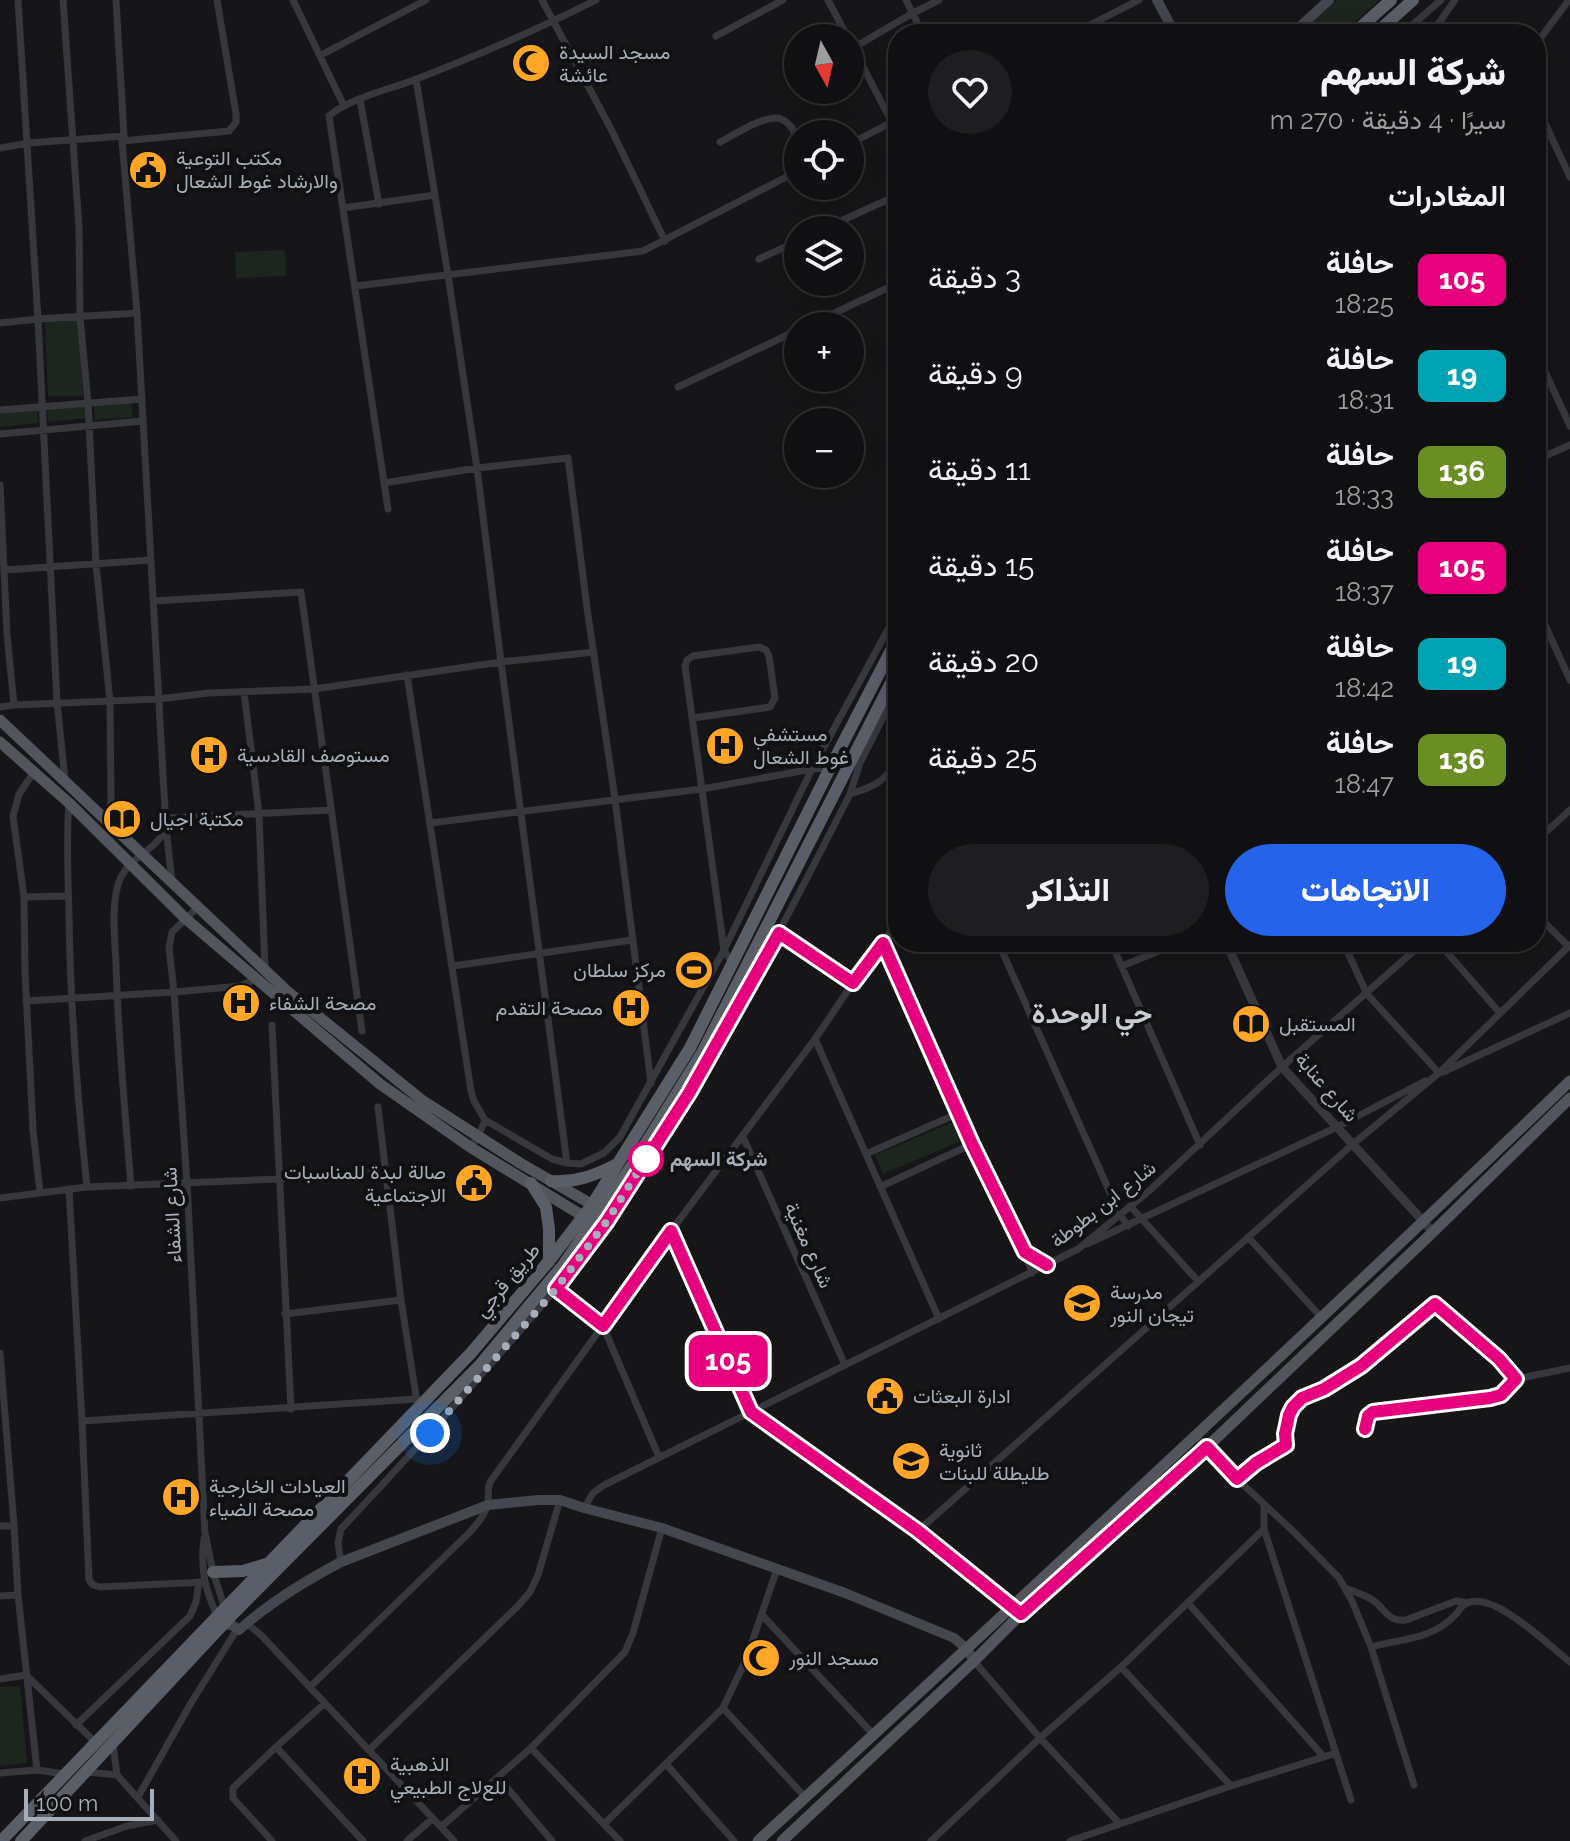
<!DOCTYPE html>
<html lang="ar">
<head>
<meta charset="utf-8">
<style>
  body { margin:0; font-family:Raleway,Vazirmatn,sans-serif; background:#1e1e20; color:#f1f3f6; direction:rtl; height:100vh; display:flex; flex-direction:column; font-size:30px; white-space:nowrap }
  * { box-sizing:border-box; margin:0 }
  p { font-size:26px; color:#9c9d9f }
  .icon { flex:none; width:44px; height:44px; fill:none; stroke:currentColor; stroke-width:2; stroke-linecap:round; stroke-linejoin:round }
  .map { position:relative; flex:1; overflow:hidden; direction:ltr }
  .sheet { position:absolute; left:888px; top:24px; width:658px; height:928px; display:flex; flex-direction:column; background:#101012; border-radius:32px; box-shadow:0 4px 20px #0003,0 0 0 2px #303032; direction:rtl }
  .sheet>* { flex:none }
  .badge { padding:0 16px; border-radius:12px; font-size:28px; line-height:52px }
  .needle { width:52px; rotate:172deg }
  .buttons { position:absolute; left:784px; top:24px; display:grid; gap:16px }
  .buttons a { display:grid; place-items:center; width:80px; height:80px; border-radius:50%; background:#101012; box-shadow:0 4px 20px #0003,0 0 0 2px #303032; font-size:40px }
  .scale { position:absolute; left:24px; bottom:20px; width:130px; box-sizing:border-box; padding-left:8px; border:4px solid #a6aeb9; border-top:0; font-size:22px; line-height:28px; white-space:nowrap; color:#a6aeb9; -webkit-text-stroke:6px #111113; paint-order:stroke }
  .you { position:absolute; width:40px; height:40px; margin:-20px; border:6px solid #fff; border-radius:50%; background:#1a73e8; box-shadow:0 0 0 12px #1a73e833 }
  .map>.badge { position:absolute; translate:-50% -50%; box-shadow:0 0 0 4px #fff }
  h2 { padding:0 40px; font-size:30px; line-height:72px }
  .round { display:grid; place-items:center; flex:none; width:84px; height:84px; border-radius:42px; background:#1e1e20 }
  .overview { display:flex; align-items:center; justify-content:space-between; height:136px; padding:0 40px }
  h1 { font-size:38px; font-weight:800; line-height:60px }
  .action { display:flex; gap:16px; margin-top:auto; padding:16px 40px }
  .action a { flex:1; height:92px; border-radius:48px; background:#2563eb; color:#fff; font-size:32px; font-weight:800; line-height:92px; text-align:center }
  .action a+a { background:#1e1e20; color:#f1f3f6 }
  ul { padding:0; list-style:none }
  li { display:flex; align-items:center; gap:24px; height:96px; padding:0 40px }
  li div { flex:1 }
  li b { display:block; font-size:30px }
  li em { font-style:normal }
  li .badge { min-width:88px; font-weight:700; text-align:center }
  .map>svg:first-child { display:block }
  .green { fill:#1d261e }
  .lines { fill:none; stroke-linecap:round; stroke-linejoin:round }
  .minor { stroke:#36383d; stroke-width:7 }
  .tertiary { stroke:#36383d; stroke-width:9 }
  .secondary { stroke:#44474d; stroke-width:10 }
  .primary { stroke:#52555c; stroke-width:11 }
  .trunk { stroke:#5a5e66; stroke-width:12 }
  .line-casing { stroke:#fff; stroke-width:18 }
  .line { stroke:#e6007e; stroke-width:12 }
  .walk { stroke:#a6aeb9; stroke-width:8; stroke-dasharray:0 14.4 }
  .stop-dot { fill:#fff; stroke:#e6007e; stroke-width:4 }
  .labels { text-anchor:middle; dominant-baseline:central; stroke-width:8; stroke-linejoin:round; paint-order:stroke }
  .poi-label { font-size:20px; fill:#a6aeb9; stroke:#111113; text-anchor:start }
  .street-label { font-size:20px; fill:#a6aeb9; stroke:#111113 }
  .stop-label { font-size:20px; font-weight:bold; fill:#a6aeb9; stroke:#111113; text-anchor:start }
  .district-label { font-size:28px; font-weight:bold; fill:#c8ccd5; stroke:#111113 }
</style>
</head>
<body>
<div class="map">
<svg width="1570" height="1841" viewBox="0 0 1570 1841">
  <rect width="100%" height="100%" fill="#161618"/>
  <path class="green" d="M1337,0H1379L1342,34H1300Z
    M285,250L286,276L236,278L235,252Z
    M78,319L83,396H48L45,321Z
    M131,402L133,417L95,420L94,405Z
    M84,404L86,418L48,422L47,407Z
    M37,408L38,423L0,427V412Z
    M958,1120L966,1139L883,1174L875,1155Z
    M20,1686L27,1763L0,1766V1687Z"/>
  <g class="lines">
    <path class="minor" d="M18,0L38,319L57,702L65,780
      M63,0L79,227L80,317L88,403L96,564L110,701L111,800L108,822
      M116,0L124,136L122,141L137,313L166,828C157,850 131,856 121,877C110,899 115,940 116,963C118,1037 125,1112 131,1186
      M293,0L344,106
      M542,0L611,129L665,241
      M828,0L848,38
      M906,0L923,34
      M1072,34L1139,0
      M1402,34L1441,0
      M1431,34L1455,0
      M716,36L783,0
      M850,42L898,134
      M1536,44L1569,0
      M853,48L913,13L939,0
      M321,55L426,0
      M416,79L448,275L477,468L501,662L567,1163
      M360,100L379,204
      M1536,104L1570,177
      M122,141L229,131L236,122V114L217,0
      M720,142C734,135 767,113 781,119C790,122 794,132 798,139
      M850,144L892,122
      M0,148L28,143L124,136
      M343,208L435,195
      M821,230L898,195
      M759,259L798,241
      M356,286L643,251L798,171
      M0,323L38,319L137,313
      M807,326L898,283
      M1536,352L1570,426
      M678,387L798,330
      M0,410L142,399
      M0,434L143,421
      M1536,460L1570,445
      M384,483L477,468L568,458L587,608L615,799L651,1083
      M0,485L7,634L14,705L158,699L209,693L314,689L501,662L594,652
      M388,509L329,116C350,98 388,90 414,80C476,56 537,30 596,0
      M5,570L151,560
      M154,601L301,592L362,1031
      M1536,605L1570,680
      M407,675L471,1091L474,1101L485,1120L552,1159L567,1163L581,1164L604,1153L620,1137L724,950L732,963
      M244,692L259,814L265,969
      M0,707L14,705
      M693,718L770,707L775,698L769,656L766,650L759,647L693,656L687,660L685,666L724,950L812,769L898,611
      M34,772L19,794L13,816L24,897L25,973L30,1070L33,1130L40,1192
      M850,794L860,763L898,688
      M69,803C66,840 68,876 69,913C70,1006 77,1094 87,1187
      M166,818L331,810
      M431,823L702,789L812,769L829,768
      M166,829L172,881
      M1536,841L1570,810
      M24,897L68,896
      M198,907L172,932L169,948L174,992L187,1183L205,1533L213,1572L225,1609
      M1536,914L1568,946
      M767,926L853,983
      M998,942L1120,1215L1128,1226
      M1111,942L1200,1145
      M1343,942L1367,994L1439,1073
      M1438,942L1499,1012
      M883,943L972,1144L1025,1252
      M453,966L632,940
      M1122,966L1181,942
      M26,1001L174,992L241,986L255,979
      M272,1025L291,1409
      M815,1039L939,1319
      M1443,1072L1570,1013
      M378,1107L401,1300L417,1402
      M743,1137L845,1365
      M470,1147L478,1137L485,1120
      M866,1154L959,1113
      M880,1187L972,1144
      M69,1189L82,1421L89,1580L93,1585L100,1587L204,1582
      M0,1198L87,1187L279,1179L385,1170
      M1131,1207L1198,1281
      M671,1231L751,1412L918,1531L1014,1608
      M1248,1237L1321,1317
      M1087,1244L1337,1127L1425,1081
      M1032,1273L1025,1252L1047,1265
      M556,1289L603,1326L659,1457
      M285,1314L401,1300
      M0,1353L14,1525L18,1595L37,1770L64,1774
      M1516,1379L1570,1368
      M82,1421L416,1399
      M1196,1436L1237,1479L1295,1533L1339,1578L1352,1601L1371,1647L1414,1785
      M1237,1479L1256,1463L1286,1445L1285,1434L1289,1415L1293,1407L1302,1398L1324,1389L1361,1366L1435,1304L1499,1359L1516,1379L1501,1395L1490,1398L1373,1412L1368,1416L1365,1429
      M584,1508L593,1493L604,1485L1078,1249L1149,1191L1282,1067L1424,942
      M0,1526H14
      M1264,1529L1351,1800
      M918,1531L1353,1144L1439,1073L1570,945
      M204,1539C200,1570 205,1588 217,1616
      M341,1562L338,1543L341,1529C391,1476 440,1422 488,1367C530,1320 571,1273 607,1221C700,1086 776,940 850,794C876,786 882,783 898,761
      M1345,1588C1354,1592 1363,1594 1371,1599C1386,1608 1386,1622 1406,1620L1456,1601L1468,1603
      M0,1596L18,1595
      M1188,1603L1324,1757
      M762,1615L873,1734
      M246,1623L261,1635L454,1841
      M1371,1647C1388,1642 1410,1640 1426,1634C1437,1630 1449,1622 1457,1613C1461,1608 1459,1608 1465,1604C1492,1588 1549,1646 1570,1662
      M974,1661L1040,1738L1120,1824
      M1121,1667L1231,1786
      M26,1675L95,1742
      M0,1679L26,1675
      M310,1687L469,1533C476,1525 487,1513 488,1503C489,1495 487,1490 490,1482L671,1231L815,1039L853,983L898,922
      M723,1708L805,1797
      M76,1725L190,1616L196,1602L199,1582
      M113,1744L117,1775L176,1841
      M276,1747L363,1841
      M531,1748L620,1841
      M370,1749L518,1606L530,1592L538,1575L560,1500
      M666,1764L734,1841
      M87,1772L117,1775
      M0,1773L37,1770
      M498,1777L552,1841
      M138,1797L191,1703L234,1634L239,1630
      M605,1823L723,1708L747,1657L777,1569
      M441,1827L531,1748L625,1652L633,1633L662,1528
      M85,1841L127,1826L158,1820
      M272,1841L233,1798V1788L276,1747L325,1703
      M407,1841L432,1819
      M931,1841L1040,1738L1121,1667L1264,1529V1505
      M1070,1841L1231,1786L1336,1753"/>
    <path class="tertiary" d="M1226,942L1282,1067L1433,1232"/>
    <path class="secondary" d="M1157,0L1175,34
      M1292,34L1329,0
      M220,1619L224,1624L232,1625L239,1630C269,1603 305,1581 341,1562L488,1505L539,1500H560L584,1508L662,1528L845,1593L954,1638L967,1649L974,1661"/>
    <path class="primary" d="M0,720L287,991L423,1101L520,1163L598,1208
      M0,742L69,803L186,919L380,1084L470,1147L591,1221
      M758,1841C1031,1590 1303,1338 1570,1081
      M782,1841L974,1661L1021,1614L1207,1447L1433,1232L1570,1098"/>
    <path class="trunk" d="M1353,34L1391,0
      M1375,34L1413,0
      M551,1181C574,1183 594,1176 615,1165
      M531,1183L546,1207L549,1229V1261
      M213,1572L243,1571L266,1564
      M1,1841L471,1353L549,1261L592,1205L690,1048L830,768L898,637
      M21,1841L231,1616L479,1366L564,1264L633,1164L702,1053L898,669"/>
  </g>
  <g class="lines">
    <defs>
      <path id="line" d="M1047,1265L1025,1252L972,1144L883,943L853,983L779,933L689,1093L607,1221L556,1289L603,1326L671,1231L751,1412L918,1531L1021,1614L1207,1447L1237,1479L1256,1463L1286,1445L1285,1434L1289,1415L1293,1407L1302,1398L1324,1389L1361,1366L1435,1304L1499,1359L1516,1379L1501,1395L1490,1398L1373,1412L1368,1416L1365,1429"/>
    </defs>
    <use href="#line" class="line-casing"/>
    <use href="#line" class="line"/>
    <path class="walk" d="M430,1433L556,1289L607,1221L646,1159"/>
  </g>
  <defs>
    <symbol id="mosque-disc" viewBox="-11 -11 22 22"><circle r="9.5" fill="#ffa626" stroke="#111113"/><path d="M3.5-4.9A6 6 0 1 0 3.5 4.9A5 5 0 1 1 3.5-4.9Z" fill="#111"/></symbol>
    <symbol id="civic-disc" viewBox="-11 -11 22 22"><circle r="9.5" fill="#ffa626" stroke="#111113"/><path d="M-.6-6.5H3V-4.5H.6V-3L4-1V1h2V6H-6V1h2V-1L-.6-3ZM-1.2 2.5V6h2.4V2.5Z" fill="#111"/></symbol>
    <symbol id="hospital-disc" viewBox="-11 -11 22 22"><circle r="9.5" fill="#ffa626" stroke="#111113"/><path d="M-5-5h3v3.5h4V-5h3V5h-3V1.5h-4V5h-3Z" fill="#111"/></symbol>
    <symbol id="library-disc" viewBox="-11 -11 22 22"><circle r="9.5" fill="#ffa626" stroke="#111113"/><path d="M-6-4Q-3-5.5-.7-3.5V5Q-3 3-6 4ZM6-4Q3-5.5 .7-3.5V5Q3 3 6 4Z" fill="#111"/></symbol>
    <symbol id="stadium-disc" viewBox="-11 -11 22 22"><circle r="9.5" fill="#ffa626" stroke="#111113"/><path d="M0-5a6.5 5 0 1 0 0 10a6.5 5 0 1 0 0-10ZM-3.5-1.8h7v3.6h-7Z" fill="#111"/></symbol>
    <symbol id="school-disc" viewBox="-11 -11 22 22"><circle r="9.5" fill="#ffa626" stroke="#111113"/><path d="M0-5L7-2L0 1L-7-2ZM-4 1L0 2.5L4 1V4Q0 6-4 4Z" fill="#111"/></symbol>
  </defs>
  <g fill-rule="evenodd">
    <use href="#mosque-disc" x="509" y="41" width="44" height="44"/>
    <use href="#civic-disc" x="126" y="148" width="44" height="44"/>
    <use href="#hospital-disc" x="703" y="724" width="44" height="44"/>
    <use href="#hospital-disc" x="187" y="733" width="44" height="44"/>
    <use href="#library-disc" x="100" y="797" width="44" height="44"/>
    <use href="#stadium-disc" x="672" y="948" width="44" height="44"/>
    <use href="#hospital-disc" x="219" y="981" width="44" height="44"/>
    <use href="#hospital-disc" x="609" y="986" width="44" height="44"/>
    <use href="#library-disc" x="1229" y="1002" width="44" height="44"/>
    <use href="#civic-disc" x="452" y="1161" width="44" height="44"/>
    <use href="#school-disc" x="1060" y="1281" width="44" height="44"/>
    <use href="#civic-disc" x="863" y="1374" width="44" height="44"/>
    <use href="#school-disc" x="889" y="1439" width="44" height="44"/>
    <use href="#hospital-disc" x="159" y="1475" width="44" height="44"/>
    <use href="#mosque-disc" x="739" y="1636" width="44" height="44"/>
    <use href="#hospital-disc" x="340" y="1754" width="44" height="44"/>
  </g>
  <circle class="stop-dot" cx="646" cy="1159" r="16"/>
  <g class="labels">
    <g class="poi-label">
      <text x="559" y="52">مسجد السيدة<tspan x="559" dy="23">عائشة</tspan></text>
      <text x="176" y="158">مكتب التوعية<tspan x="176" dy="23">والارشاد غوط الشعال</tspan></text>
      <text x="753" y="734">مستشفي<tspan x="753" dy="23">غوط الشعال</tspan></text>
      <text x="237" y="755">مستوصف القادسية</text>
      <text x="150" y="819">مكتبة اجيال</text>
      <text x="666" y="970" text-anchor="end">مركز سلطان</text>
      <text x="269" y="1003">مصحة الشفاء</text>
      <text x="603" y="1008" text-anchor="end">مصحة التقدم</text>
      <text x="1279" y="1024">المستقبل</text>
      <text x="446" y="1172" text-anchor="end">صالة لبدة للمناسبات<tspan x="446" dy="23">الاجتماعية</tspan></text>
      <text x="1110" y="1292">مدرسة<tspan x="1110" dy="23">تيجان النور</tspan></text>
      <text x="913" y="1396">ادارة البعثات</text>
      <text x="939" y="1450">ثانوية<tspan x="939" dy="23">طليطلة للبنات</tspan></text>
      <text x="209" y="1486">العيادات الخارجية<tspan x="209" dy="23">مصحة الضياء</tspan></text>
      <text x="789" y="1658">مسجد النور</text>
      <text x="390" y="1764">الذهبية<tspan x="390" dy="23">للعﻻج الطبيعي</tspan></text>
    </g>
    <g class="street-label">
      <text transform="translate(1327 1087) rotate(49)">شارع عنابة</text>
      <text transform="translate(1103 1204) rotate(-38)">شارع ابن بطوطة</text>
      <text transform="translate(172 1215) rotate(-93)">شارع الشفاء</text>
      <text transform="translate(809 1245) rotate(66)">شارع مغنية</text>
      <text transform="translate(507 1280) rotate(-50)">طريق قرجي</text>
    </g>
    <g class="stop-label">
      <text x="670" y="1159">شركة السهم</text>
    </g>
    <g class="district-label">
      <text x="1092" y="1013">حي الوحدة</text>
    </g>
  </g>
</svg>
<div class="buttons">
<a><svg class="needle" viewBox="-14 -14 28 28"><path d="M0-13l5 13h-10z" fill="#e53935"/><path d="M0 13l5-13h-10z" fill="#9c9d9f"/></svg></a>
<a><svg class="icon" aria-label="locate" viewBox="0 0 24 24"><circle cx="12" cy="12" r="6"/><path d="M12 2v4M12 18v4M2 12h4M18 12h4"/></svg></a>
<a><svg class="icon" aria-label="layers" viewBox="0 0 24 24"><path d="M12 4l9 5-9 5-9-5zM3 14l9 5 9-5"/></svg></a>
<a>+</a>
<a>−</a>
</div>
<div class="scale">100 m</div>
<div class="you" style="left:430px;top:1433px"></div>
<b class="badge" style="left:728px;top:1361px;background:#e6007e;color:#fff">105</b>
<section class="sheet">
<div class="overview"><div><h1>شركة السهم</h1><p>سيرًا · 4 دقيقة · 270 m</p></div><a class="round"><svg class="icon" aria-label="heart" viewBox="0 0 24 24"><path d="M12 20l-8-8c-3-5 5-10 8-4 3-6 11-1 8 4z"/></svg></a></div>
<h2>المغادرات</h2>
<ul>
<li><span class="badge" style="background:#e6007e;color:#fff">105</span><div><b>حافلة</b><p>18:25</p></div><em>3 دقيقة</em></li>
<li><span class="badge" style="background:#00a3b4;color:#fff">19</span><div><b>حافلة</b><p>18:31</p></div><em>9 دقيقة</em></li>
<li><span class="badge" style="background:#6b8e23;color:#fff">136</span><div><b>حافلة</b><p>18:33</p></div><em>11 دقيقة</em></li>
<li><span class="badge" style="background:#e6007e;color:#fff">105</span><div><b>حافلة</b><p>18:37</p></div><em>15 دقيقة</em></li>
<li><span class="badge" style="background:#00a3b4;color:#fff">19</span><div><b>حافلة</b><p>18:42</p></div><em>20 دقيقة</em></li>
<li><span class="badge" style="background:#6b8e23;color:#fff">136</span><div><b>حافلة</b><p>18:47</p></div><em>25 دقيقة</em></li>
</ul>
<div class="action"><a>الاتجاهات</a><a>التذاكر</a></div>
</section>
</div>
</body>
</html>
